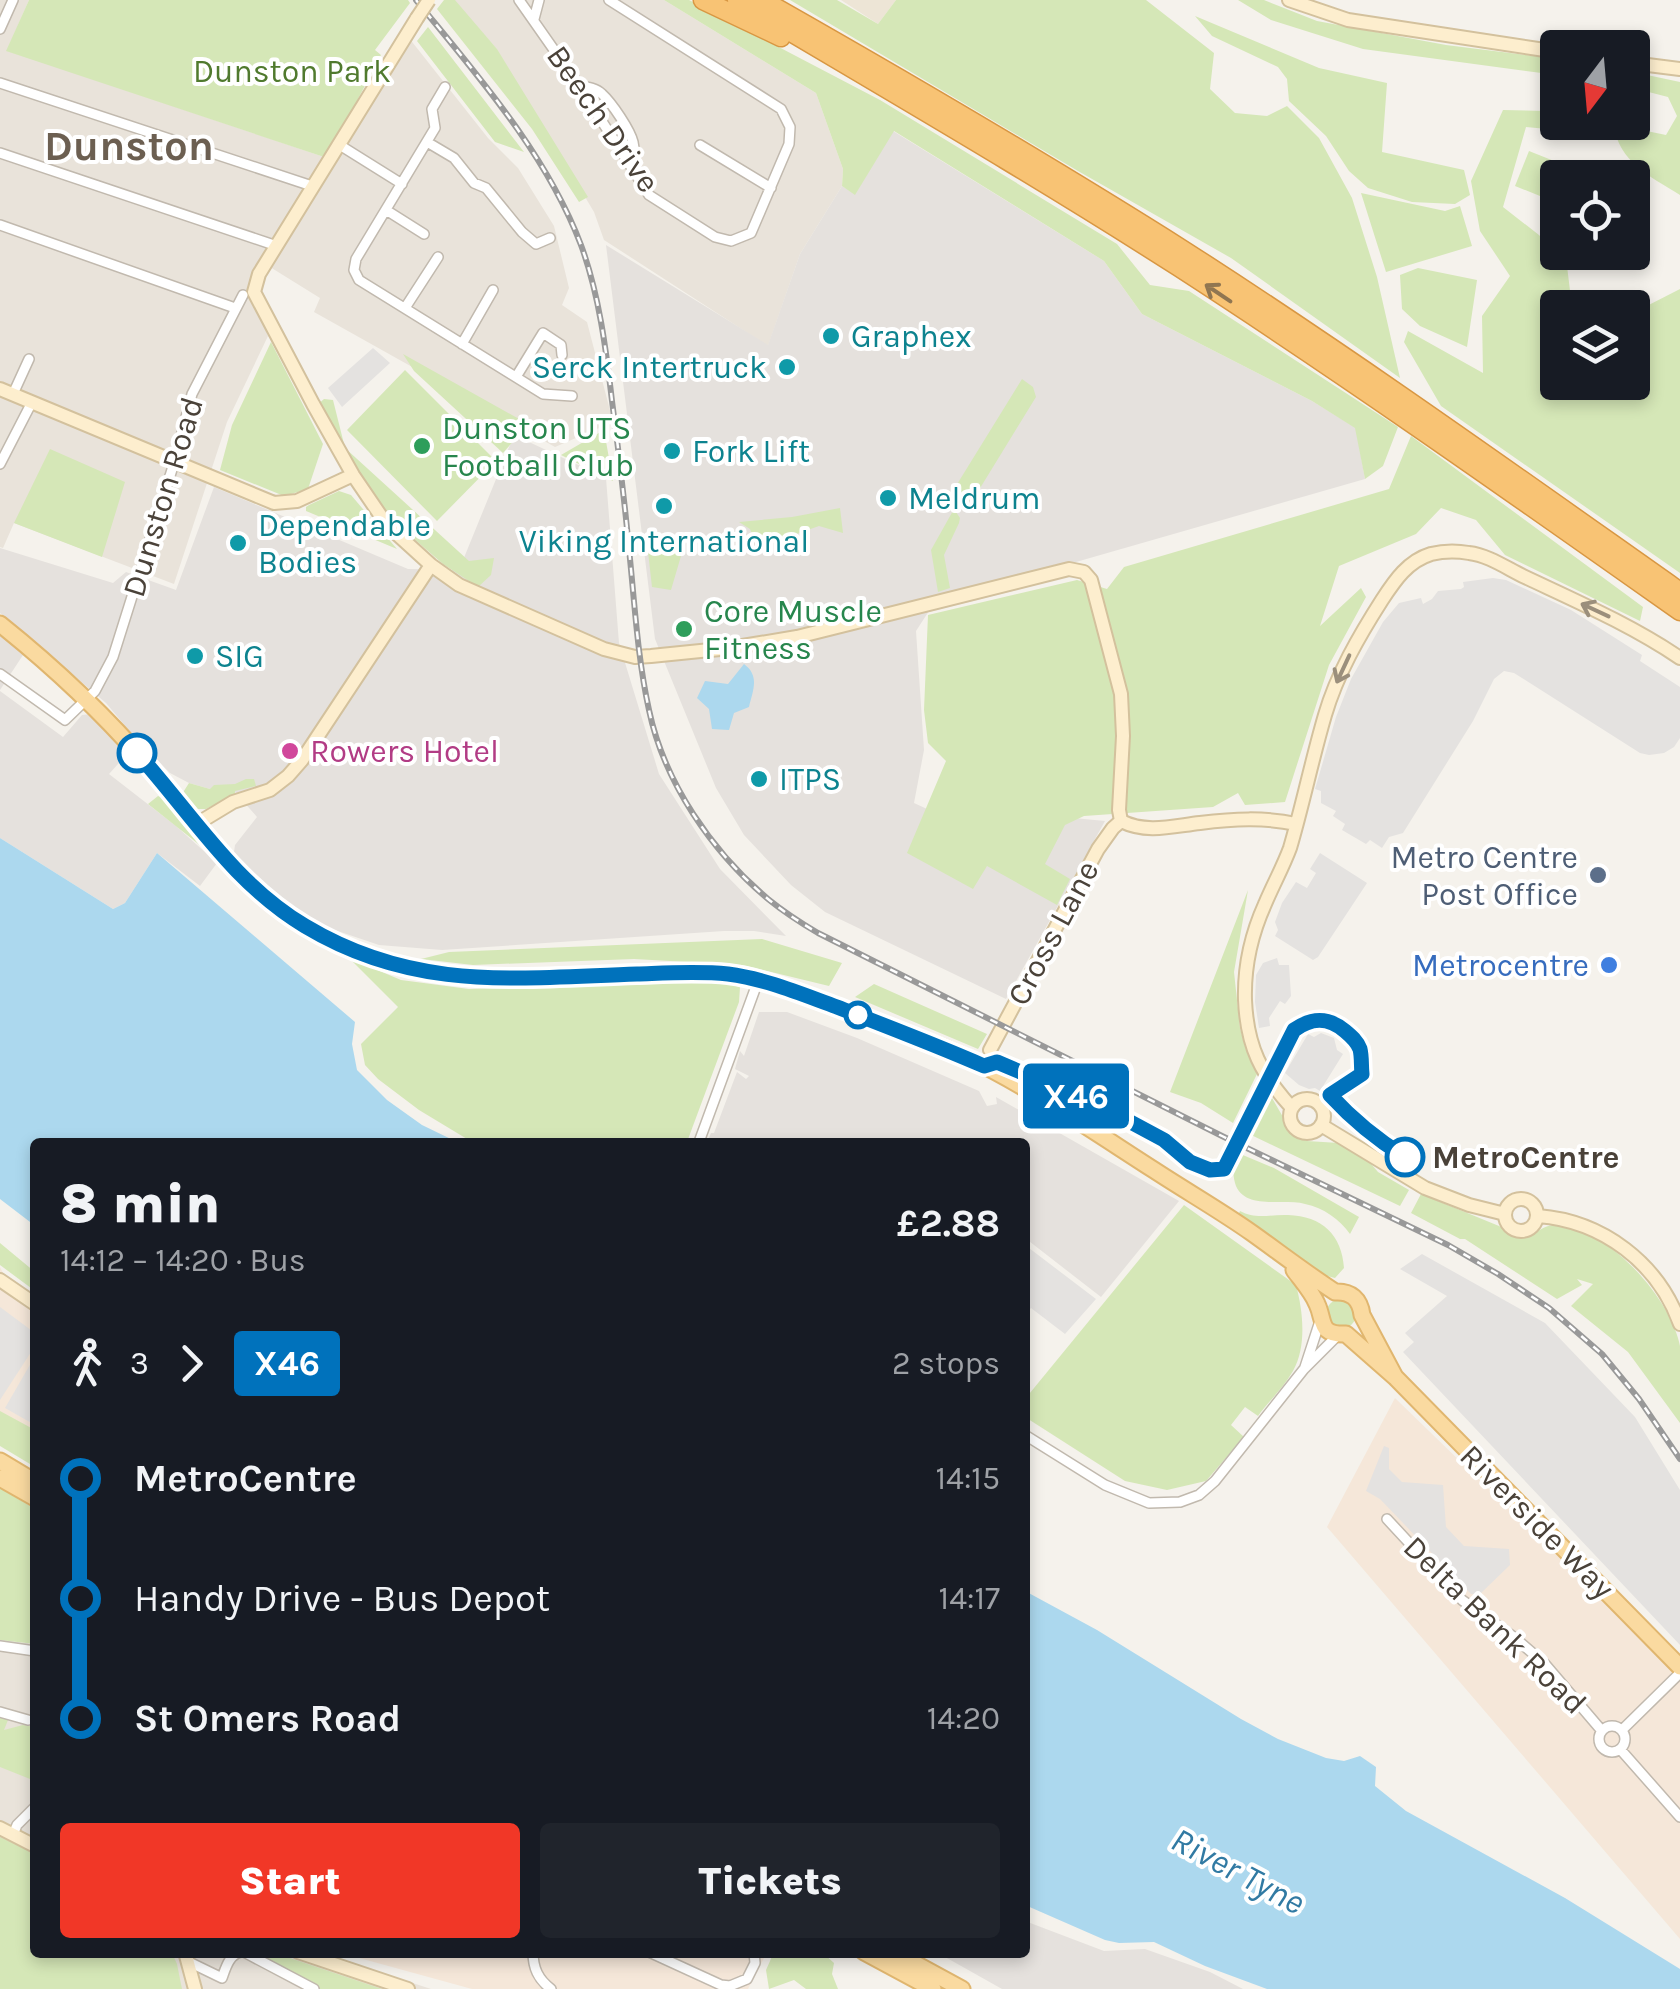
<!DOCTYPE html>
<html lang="en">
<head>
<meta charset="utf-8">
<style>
  body { margin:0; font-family:Karla,sans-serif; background:#20242c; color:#f1f3f6; height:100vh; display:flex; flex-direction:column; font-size:38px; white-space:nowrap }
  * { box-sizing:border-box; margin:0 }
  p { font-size:32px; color:#9ea1a6 }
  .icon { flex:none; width:55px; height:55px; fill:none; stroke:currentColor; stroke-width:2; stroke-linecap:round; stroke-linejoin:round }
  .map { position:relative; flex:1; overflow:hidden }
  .drawer { position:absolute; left:30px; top:1138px; width:1000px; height:820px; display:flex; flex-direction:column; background:#171b24; border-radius:10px; box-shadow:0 5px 15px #0003 }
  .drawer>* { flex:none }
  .badge { padding:0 20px; border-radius:8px; font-size:35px; line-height:65px }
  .needle { width:65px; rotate:196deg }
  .controls { position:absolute; left:1540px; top:30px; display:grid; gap:20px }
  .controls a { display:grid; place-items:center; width:110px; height:110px; border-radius:10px; background:#171b24; box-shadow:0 5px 15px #0003; font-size:50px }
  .map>.badge { position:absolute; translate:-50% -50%; box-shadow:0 0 0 5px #fff }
  .legs { display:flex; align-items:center; gap:15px; height:110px; padding:0 30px; font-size:32px }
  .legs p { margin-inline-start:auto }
  .head { display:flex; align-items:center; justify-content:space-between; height:170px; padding:0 30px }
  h1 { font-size:55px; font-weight:800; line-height:75px }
  .primary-button { display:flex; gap:20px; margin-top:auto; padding:20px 30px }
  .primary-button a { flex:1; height:115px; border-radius:10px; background:#f13727; color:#fff; font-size:40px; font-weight:800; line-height:115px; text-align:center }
  .primary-button a+a { background:#20242c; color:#f1f3f6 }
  ul { padding:0 30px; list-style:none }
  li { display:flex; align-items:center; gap:35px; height:120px; font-size:38px }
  li i { display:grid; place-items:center; width:15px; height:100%; margin:0 12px; background:currentColor }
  li i::after { content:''; width:25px; height:25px; margin:-12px; border:8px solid; border-radius:50%; background:#171b24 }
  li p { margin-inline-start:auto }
  li:first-child i { background:linear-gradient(#0000 50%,currentColor 0) }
  li:last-child i { background:linear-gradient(currentColor 50%,#0000 0) }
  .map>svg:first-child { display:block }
  .residential { fill:#e9e3da }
  .commercial { fill:#f5e7d9 }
  .industrial { fill:#e5e1dd }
  .education { fill:#ede5d6 }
  .green { fill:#d5e7b7 }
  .parking { fill:#e4e2e0 }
  .water { fill:#acd8ee }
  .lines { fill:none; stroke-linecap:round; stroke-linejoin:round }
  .street-casing { stroke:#c1b9ae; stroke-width:12 }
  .secondary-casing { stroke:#d3c19d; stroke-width:16 }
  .primary-casing { stroke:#e0b66f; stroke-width:19 }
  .highway-casing { stroke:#d89743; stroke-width:21 }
  .street { stroke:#fff; stroke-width:9 }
  .secondary { stroke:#fdeece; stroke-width:12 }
  .primary { stroke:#fadaa0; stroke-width:15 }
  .highway { stroke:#f8c374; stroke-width:18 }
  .rail-casing { stroke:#999; stroke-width:6 }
  .rail { stroke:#fff; stroke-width:2.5; stroke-dasharray:8; stroke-linecap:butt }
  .secondary-bridge-casing { stroke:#d3c19d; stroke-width:16; stroke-linecap:butt }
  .secondary-bridge { stroke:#fdeece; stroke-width:12 }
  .oneway { stroke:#907651 }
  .oneway2 { stroke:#9b8f7c }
  .line-1-casing { stroke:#fff; stroke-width:22 }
  .line-1 { stroke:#0072bc; stroke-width:15 }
  .culture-dot { fill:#0f9aa8; stroke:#fff; stroke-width:4 }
  .leisure-dot { fill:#2e9e5b; stroke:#fff; stroke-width:4 }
  .hotel-dot { fill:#d1479c; stroke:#fff; stroke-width:4 }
  .stop-1-dot { fill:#fff; stroke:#0072bc; stroke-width:5 }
  .service-dot { fill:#5c6f8a; stroke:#fff; stroke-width:4 }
  .shop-dot { fill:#3f7fe0; stroke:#fff; stroke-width:4 }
  .labels { text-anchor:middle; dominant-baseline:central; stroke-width:8; stroke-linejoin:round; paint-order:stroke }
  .park-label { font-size:32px; fill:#507a2e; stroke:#fff }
  .street-label { font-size:32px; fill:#4a4239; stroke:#fff }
  .culture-label { font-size:32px; fill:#0d838f; stroke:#fff; text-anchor:start }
  .leisure-label { font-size:32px; fill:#27864d; stroke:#fff; text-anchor:start }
  .hotel-label { font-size:32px; fill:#b23c85; stroke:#fff; text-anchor:start }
  .service-label { font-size:32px; fill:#4e5e75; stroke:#fff; text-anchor:end }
  .shop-label { font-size:32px; fill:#366cbe; stroke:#fff; text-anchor:end }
  .stop-label { font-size:32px; font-weight:bold; fill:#4a4239; stroke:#fff; text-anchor:start }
  .water-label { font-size:35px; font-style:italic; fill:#317aa3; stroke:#fff }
  .district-label { font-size:42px; font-weight:bold; fill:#6c5f51; stroke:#fff }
</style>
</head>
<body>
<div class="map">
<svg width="1680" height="1989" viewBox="0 0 1680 1989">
  <rect width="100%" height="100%" fill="#f5f2ec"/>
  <path class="residential" d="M0,0H29L7,50L327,158L409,38L488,138L518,168L554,226L569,288L562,305L587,322L613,422L555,447L314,312L320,298L270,267L252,296L268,336L227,422L174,584L14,523L3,548L0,547Z
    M453,0H664L816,93L843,169L842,186L800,254L768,346L604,240L594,212L496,48Z
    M0,1640L35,1644V1952L321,1953L431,1989H0Z"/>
  <path class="commercial" d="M0,1267L3,1273L35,1296V1439L0,1419Z
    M1395,1398L1680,1675V1939L1327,1527Z
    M762,1952L764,1958L748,1989H472L341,1953Z"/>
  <path class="industrial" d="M893,131L1104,261L1142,314L1312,401L1356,428L1365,479L1076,562L940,594L916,631L924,750L914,803L938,814L1063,817L1105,821L1006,999L825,912L791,885L744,835L716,788L655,639L606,245L768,345L800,254L842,186L855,194Z
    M514,435L606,478L619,643L659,774L720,869L786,936L754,931H724L442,950L379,945L320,925L255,879L233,859L235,845L257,817L234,791L210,789L189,783L170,773L137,740L106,703L0,613V548L113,583L126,572L176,590L214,487L408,569L459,570Z
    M0,631L25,652L0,690Z
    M0,691L63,737L82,715L91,714L103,725L127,754L109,774L176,826L217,863L200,886L157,853L125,903L113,909L0,838Z
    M759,1012H787L857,1038L979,1091L987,1106L997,1104L996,1097L1179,1201L1101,1297L1025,1238V1142H707L711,1133H714L737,1072L746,1079L749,1076L735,1069L740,1051L744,1056Z
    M1025,1921L1104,1951L1145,1949L1210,1972L1243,1989H1002L938,1953L1025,1952Z"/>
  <path class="education" d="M841,0H896L878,24Z"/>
  <path class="green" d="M29,0H408L410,3L375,50L381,55L327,158L6,51Z
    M444,0H455L497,49L588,197L579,202L532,129L437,9Z
    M664,0H689L880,100L1117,244L1150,285L1189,291L1398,427L1383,466L1365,479L1355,428L1312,401L1142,314L1104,261L894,131L855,195L842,186L843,169L816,93Z
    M790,0H837L878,24L896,0H1146L1214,53L1210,89L1235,113L1267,116L1287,106L1319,138L1352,198L1377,277L1400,378L1231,258L1078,171Z
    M1238,0H1264L1317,21L1446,45L1551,58L1549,74L1363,49L1271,20Z
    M1195,16L1319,68L1387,83L1382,152L1464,170L1470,195L1455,204L1412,202L1368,188L1349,171L1326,136L1289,101L1287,79L1278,67L1212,36Z
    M428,27L524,152L495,142L417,41Z
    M1633,72L1680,82V195C1648,175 1620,163 1613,124L1666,135L1677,116L1668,97L1633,88Z
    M1503,110L1547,111V129L1526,127L1503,207L1539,235L1567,266L1572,307L1558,308V382H1632L1633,313L1680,289V573L1441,406L1404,342L1408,331L1483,373L1482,316L1510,276L1480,231L1471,181Z
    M1529,151L1554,161L1540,196L1515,186Z
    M1361,193L1445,211L1460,206L1472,246L1386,272Z
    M1418,268L1477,280L1467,347L1420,326L1402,309L1400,275Z
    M271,342L323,444L308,489L284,496L220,470L232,425Z
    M403,354L528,424L503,453L414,371Z
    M405,370L496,461L437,521L347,430Z
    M1022,379L1033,387L1036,397L974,498L967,503L951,494Z
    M324,399L333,400L345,448L469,561L494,558L491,575L478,587L443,564L390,518L356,467L342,450L316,406Z
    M604,430L613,481L561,455Z
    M1411,436L1643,607L1640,621L1505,555L1476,520L1441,508L1416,534L1339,566L1320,626L1361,588L1366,597L1329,665L1285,802L1245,805L1238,793L1213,807L1084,816L1065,825L1045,864L1070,879L1057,905L987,866L973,889L907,853L946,761L928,743L924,710L928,615L1077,580L1107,589L1124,567L1389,489Z
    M50,449L125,482L102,557L14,523Z
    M339,491L351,495L397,549L306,511V507L309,505Z
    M840,508L843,533L819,526L757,548L750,529L739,522L792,517Z
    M954,509L960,518L959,523L944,555L950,588L938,592L931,550Z
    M686,539L671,590L652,587L647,543Z
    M246,779H254L256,786L235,791V794L206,809H194L182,794L189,783L210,789L214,785L235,784Z
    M158,796L168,800L206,850L148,804Z
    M1248,890L1234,972L1240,1028L1246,1050L1257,1074L1233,1123L1201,1103L1170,1092Z
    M762,939L842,963L829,986L742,965L634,959L473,965L421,959L449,952Z
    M349,958L401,980L469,989L673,981L727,983L740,987L739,1002L687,1142H472L419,1110L378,1079L365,1065L361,1044L398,1007Z
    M874,984L987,1034L978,1049L855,997Z
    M1268,1091L1294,1136L1307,1141L1339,1143L1366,1158L1378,1172L1409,1190L1400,1206L1247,1133Z
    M1238,1153L1274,1168L1359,1217L1350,1234C1339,1219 1324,1208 1305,1204C1284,1198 1243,1211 1235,1183C1232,1171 1233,1164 1238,1153Z
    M1421,1194C1447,1205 1473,1215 1499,1226C1505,1229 1512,1235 1519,1237C1532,1239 1541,1225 1554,1225C1606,1225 1671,1298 1680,1346C1680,1364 1680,1402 1680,1423L1628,1352L1571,1306L1593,1284L1577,1279L1582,1285L1557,1299L1465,1239H1460L1411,1213Z
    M1184,1205L1296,1285C1303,1311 1307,1346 1293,1371C1284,1387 1269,1401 1258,1416L1245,1407L1231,1425L1244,1437L1206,1481L1167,1490L1125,1481L1025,1417V1399Z
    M1240,1211C1256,1220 1271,1214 1288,1215C1322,1216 1342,1235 1344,1268L1335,1278L1327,1276L1238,1215Z
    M0,1243L35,1272V1291L0,1265Z
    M1326 1314a15 15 0 1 1 30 0a15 15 0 1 1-30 0Z
    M0,1411L35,1430V1467L0,1446Z
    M0,1488L35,1509V1644L0,1640Z
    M0,1716L8,1720L4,1730L23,1725L35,1727V1781L0,1767Z
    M0,1837L35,1854V1952L172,1953L177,1964L182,1989H0Z
    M774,1952L823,1953L834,1963L832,1974L838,1989H806L794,1980L769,1989L766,1970Z
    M251,1953H275L382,1989H320Z"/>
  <path class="parking" d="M373,348L390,363L342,407L328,388Z
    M1493,578L1506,580L1571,610L1642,655L1640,661L1680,687V738L1674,747L1664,753L1649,755L1640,753L1514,673L1504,671L1494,679L1473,721L1403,833L1389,837L1382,848L1370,840L1366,844L1342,830L1345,824L1333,816L1336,811L1321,803V791L1315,789L1336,717L1351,679L1383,622L1399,603L1421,598L1423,604L1432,599L1438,591L1461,589L1464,587L1463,582Z
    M1320,853L1367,883L1318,957L1313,960L1275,936L1278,930L1275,922L1282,903L1296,882L1307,888L1316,873L1310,869Z
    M1277,958L1279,965H1289L1291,996L1285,1004L1280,1001L1269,1018L1270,1026L1259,1028L1255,1002L1256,975L1263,963Z
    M1321,1033L1334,1038L1337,1050L1343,1054L1320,1091L1315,1088L1309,1089L1299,1085L1285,1073L1308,1034L1314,1037Z
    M1025,1245L1096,1299L1065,1334L1031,1308L1025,1315Z
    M1422,1254L1545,1323L1635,1417L1680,1490V1645L1403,1352L1414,1342L1405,1333L1447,1296L1400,1269Z
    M0,1307L35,1333V1346L0,1400Z
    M35,1356V1425L5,1408Z
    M1384,1446L1389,1448V1469L1402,1482L1443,1485L1446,1527L1464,1546L1509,1549L1510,1565L1480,1594H1471L1380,1499L1366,1491Z"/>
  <path class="water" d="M744,664C760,676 753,690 749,707L734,713L729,730L712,729L709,709L697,698L705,681L728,684Z
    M0,838L113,909L125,903L157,853L355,1022L352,1044L357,1070L387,1100L422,1125L457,1142H35L34,1225L0,1199Z
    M1025,1591L1097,1630L1241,1719L1278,1739L1326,1758L1344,1761L1360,1756L1376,1767L1375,1786L1406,1811L1565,1898L1680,1969V1989H1267L1205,1966L1154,1942L1119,1943L1105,1940L1025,1905Z"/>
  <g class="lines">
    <defs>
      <path id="street" d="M519,0L580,87L649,195L715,237L731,241L751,233L789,144L790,127L781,109L609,0
        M534,19L539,0
        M0,29L13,0
        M0,83L312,186
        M445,87L432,109L435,128L356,259L354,270L359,280L543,394L572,396
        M580,87C589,87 596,88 602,94C612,103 630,130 633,142C635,151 634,159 631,167
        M427,142L454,158L474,183L486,188L522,232L536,244L550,238
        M338,144L402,184
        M700,145L771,188
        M0,153L277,246
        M386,210L424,234
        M0,225L235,308
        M405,308L438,257
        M462,344L493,290
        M516,377L543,333L561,345L562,355
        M13,394L29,359
        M0,464L32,402
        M0,674L65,720L95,691L113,657L175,460L192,394L243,295
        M699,1142L758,981
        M1305,1367L1320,1321
        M1025,1435L1105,1485L1149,1503L1180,1502L1199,1495L1215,1481L1304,1369L1339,1334
        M1387,1519L1462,1600L1515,1638L1544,1663L1602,1731
        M0,1646L35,1651
        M0,1712L28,1720
        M1599 1739a13 13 0 1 1 26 0a13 13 0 1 1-26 0Z
        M1622,1730L1680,1673
        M1620,1749L1680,1817
        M13,1835L17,1825L35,1807
        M244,1952L314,1989
        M533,1952C533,1968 538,1979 551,1989
        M649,1952L721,1985L730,1986L747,1979L755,1963L754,1952
        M189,1962L222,1978C226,1967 229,1955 241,1952"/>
      <path id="secondary" d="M1289,0L1348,20L1558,52
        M417,18L259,274L254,292L313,404L353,475L387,525L431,565L459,585L604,649L635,657L651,656L730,648L797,637L1069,569L1084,572L1091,580L1121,694L1123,736L1119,810L1121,821
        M1632,63L1680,69
        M0,389L274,503L297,501L353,475
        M195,825L233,802L270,790L288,776L302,760L431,565
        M990,1050L1098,849L1113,828L1121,821C1147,834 1173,826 1200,823C1233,819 1264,817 1296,824
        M1290 1116a17 17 0 1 1 34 0a17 17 0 1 1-34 0Z
        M1292,1108C1261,1074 1247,1047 1245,1000C1244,966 1251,935 1265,904C1273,885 1283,867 1290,848C1303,804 1312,759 1325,715C1337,674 1359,636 1382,600C1395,580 1408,561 1431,554C1443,551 1458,551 1469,553C1488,555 1508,569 1525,577C1578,602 1631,625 1680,658
        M1321,1125L1425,1188L1469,1205L1505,1214
        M1505 1215a16 16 0 1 1 32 0a16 16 0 1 1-32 0Z
        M1538,1216C1603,1221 1658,1263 1680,1324
        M0,1280L35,1304
        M0,1828L35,1846
        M185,1952L195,1989
        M298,1952L408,1989"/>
      <path id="primary" d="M0,624C55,668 106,716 152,770C211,840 245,898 331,940C431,990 530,978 637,974C674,973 711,970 746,978C789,986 831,1004 872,1021C913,1037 956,1050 994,1071C1050,1101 1101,1136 1154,1170C1186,1191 1221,1211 1252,1233C1280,1253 1306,1273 1335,1292C1351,1291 1360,1299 1362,1315L1395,1377
        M1294,1270C1302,1281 1312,1292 1317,1304C1325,1321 1318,1335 1346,1334L1395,1377L1680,1667
        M0,1461L35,1482
        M0,1478L35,1498
        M864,1952L933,1989
        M894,1952L962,1989"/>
      <path id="highway" d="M703,0L781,37
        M737,0C885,88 1034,174 1179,267C1349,377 1514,494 1680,611
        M762,0C905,81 1047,164 1186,252C1354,360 1517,477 1680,592"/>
    </defs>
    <use href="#street" class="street-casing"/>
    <use href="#secondary" class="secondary-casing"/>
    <use href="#primary" class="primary-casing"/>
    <use href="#highway" class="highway-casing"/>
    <use href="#street" class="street"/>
    <use href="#secondary" class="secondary"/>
    <use href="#primary" class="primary"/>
    <use href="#highway" class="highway"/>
    <defs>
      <path id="rail" d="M416,0C477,75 546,153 581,245C599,294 606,349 612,401C619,453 625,506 630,559C635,609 638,660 649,710C664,782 712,852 768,899C784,912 801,923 818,933L1222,1136L1448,1245L1498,1274L1549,1308L1602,1354L1639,1399L1680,1459"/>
    </defs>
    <use href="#rail" class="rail-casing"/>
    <use href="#rail" class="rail"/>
    <defs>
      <path id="secondary-bridge" d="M417,18L429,0"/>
    </defs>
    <use href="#secondary-bridge" class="secondary-bridge-casing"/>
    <use href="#secondary-bridge" class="secondary-bridge"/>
  </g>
  <defs><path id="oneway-shaft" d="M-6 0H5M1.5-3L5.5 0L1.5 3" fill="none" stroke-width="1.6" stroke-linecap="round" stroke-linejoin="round" transform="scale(2.5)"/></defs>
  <use class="oneway" href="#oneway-shaft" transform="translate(1218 293) rotate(-146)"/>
  <g class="oneway2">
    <use href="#oneway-shaft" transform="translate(1595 610) rotate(-155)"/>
    <use href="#oneway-shaft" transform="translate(1343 669) rotate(115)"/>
  </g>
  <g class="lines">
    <defs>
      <path id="line-1" d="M137,753C192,814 233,883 305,926C415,992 515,978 637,974C667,973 698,971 728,974C766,979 801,994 837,1007C886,1026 936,1045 984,1066L997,1062L1030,1076L1110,1111L1164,1140L1190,1162L1210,1170L1224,1169L1294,1030C1311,1018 1327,1016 1345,1031C1351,1036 1357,1041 1360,1049C1362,1057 1361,1066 1362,1074L1330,1095C1353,1120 1376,1139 1405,1157"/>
    </defs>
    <use href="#line-1" class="line-1-casing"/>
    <use href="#line-1" class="line-1"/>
  </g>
  <g class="culture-dot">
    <circle cx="831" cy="336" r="10"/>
    <circle cx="787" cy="367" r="10"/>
    <circle cx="672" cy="451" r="10"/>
    <circle cx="888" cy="498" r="10"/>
    <circle cx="664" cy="506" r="10"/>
    <circle cx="238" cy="543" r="10"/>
    <circle cx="195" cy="656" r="10"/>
    <circle cx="759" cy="779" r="10"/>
  </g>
  <g class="leisure-dot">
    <circle cx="422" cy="446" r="10"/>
    <circle cx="684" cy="629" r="10"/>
  </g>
  <circle class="hotel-dot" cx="290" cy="751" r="10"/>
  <g class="stop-1-dot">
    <circle cx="137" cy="753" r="18"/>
    <circle cx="858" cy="1015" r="12"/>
    <circle cx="1405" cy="1157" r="18"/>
  </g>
  <circle class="service-dot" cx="1598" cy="875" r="10"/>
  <circle class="shop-dot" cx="1609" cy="965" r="10"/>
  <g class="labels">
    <g class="park-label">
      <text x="292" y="71">Dunston Park</text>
    </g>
    <g class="street-label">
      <text transform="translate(603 119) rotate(55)">Beech Drive</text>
      <text transform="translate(163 497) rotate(-73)">Dunston Road</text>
      <text transform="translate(1053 933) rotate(-62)">Cross Lane</text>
      <text transform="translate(1537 1522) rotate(45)">Riverside Way</text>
      <text transform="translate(1495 1625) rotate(44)">Delta Bank Road</text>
    </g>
    <g class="culture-label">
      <text x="851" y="336">Graphex</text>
      <text x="767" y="367" text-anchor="end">Serck Intertruck</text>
      <text x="692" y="451">Fork Lift</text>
      <text x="908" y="498">Meldrum</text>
      <text x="258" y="525">Dependable<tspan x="258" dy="37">Bodies</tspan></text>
      <text x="664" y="541" text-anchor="middle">Viking International</text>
      <text x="215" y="656">SIG</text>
      <text x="779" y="779">ITPS</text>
    </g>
    <g class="leisure-label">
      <text x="442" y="428">Dunston UTS<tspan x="442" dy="37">Football Club</tspan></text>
      <text x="704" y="611">Core Muscle<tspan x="704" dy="37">Fitness</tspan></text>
    </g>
    <g class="hotel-label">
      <text x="310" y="751">Rowers Hotel</text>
    </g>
    <g class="service-label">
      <text x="1578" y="857">Metro Centre<tspan x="1578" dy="37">Post Office</tspan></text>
    </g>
    <g class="shop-label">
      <text x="1589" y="965">Metrocentre</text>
    </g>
    <g class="stop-label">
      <text x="1432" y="1157">MetroCentre</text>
    </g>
    <g class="water-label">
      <text transform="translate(1238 1871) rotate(28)">River Tyne</text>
    </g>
    <g class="district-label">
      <text x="129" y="146">Dunston</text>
    </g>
  </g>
</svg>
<div class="controls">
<a><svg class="needle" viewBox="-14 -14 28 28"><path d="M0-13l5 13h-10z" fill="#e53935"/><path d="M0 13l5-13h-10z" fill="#9ea1a6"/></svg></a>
<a><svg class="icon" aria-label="locate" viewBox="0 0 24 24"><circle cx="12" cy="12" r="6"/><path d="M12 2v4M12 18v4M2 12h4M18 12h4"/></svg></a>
<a><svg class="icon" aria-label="layers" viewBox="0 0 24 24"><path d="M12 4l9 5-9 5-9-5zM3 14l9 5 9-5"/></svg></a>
</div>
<b class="badge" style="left:1076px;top:1096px;background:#0072bc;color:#fff">X46</b>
<section class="drawer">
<div class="head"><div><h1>8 min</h1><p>14:12 – 14:20 · Bus</p></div><b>£2.88</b></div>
<div class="legs"><svg class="icon" aria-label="walk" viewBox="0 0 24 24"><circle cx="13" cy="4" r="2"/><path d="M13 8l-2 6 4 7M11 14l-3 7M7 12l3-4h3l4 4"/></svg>3<svg class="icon" aria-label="forward" viewBox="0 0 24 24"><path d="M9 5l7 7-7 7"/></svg><b class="badge" style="background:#0072bc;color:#fff">X46</b><p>2 stops</p></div>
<ul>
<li><i style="color:#0072bc"></i><b>MetroCentre</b><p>14:15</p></li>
<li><i style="color:#0072bc"></i><span>Handy Drive - Bus Depot</span><p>14:17</p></li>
<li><i style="color:#0072bc"></i><b>St Omers Road</b><p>14:20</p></li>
</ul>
<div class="primary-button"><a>Start</a><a>Tickets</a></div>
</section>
</div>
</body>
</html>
